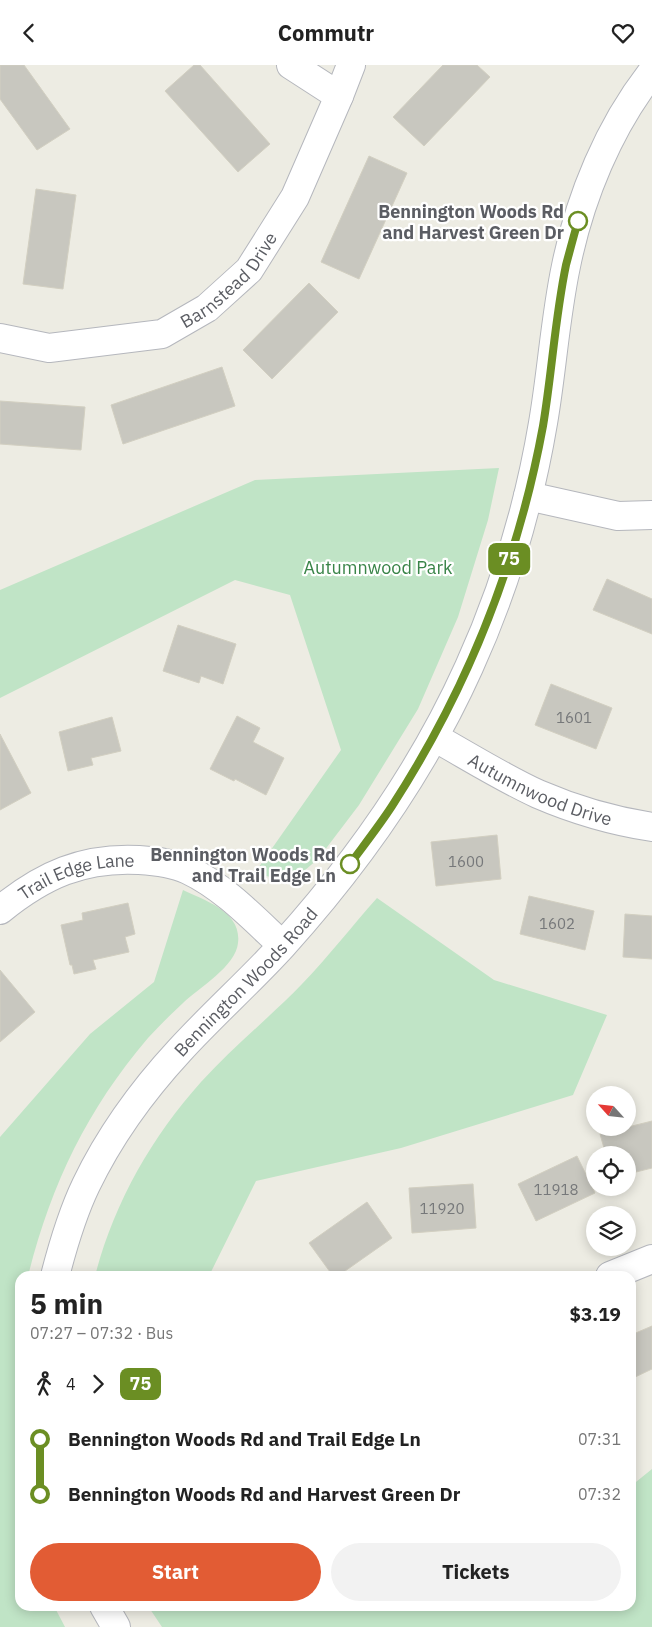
<!DOCTYPE html>
<html lang="en">
<head>
<meta charset="utf-8">
<style>
  body { margin:0; font-family:"IBM Plex Sans",sans-serif; background:#f2f2f2; color:#222; height:100vh; display:flex; flex-direction:column; font-size:19px; white-space:nowrap }
  * { box-sizing:border-box; margin:0 }
  p { font-size:16px; color:#767676 }
  .icon { flex:none; width:28px; height:28px; fill:none; stroke:currentColor; stroke-width:2; stroke-linecap:round; stroke-linejoin:round }
  .map { position:relative; flex:1; overflow:hidden }
  .details { position:absolute; left:15px; top:1206px; width:621px; height:340px; display:flex; flex-direction:column; background:#fff; border-radius:15px; box-shadow:0 2px 12px #0003 }
  .details>* { flex:none }
  .badge { padding:0 10px; border-radius:8px; font-size:18px; line-height:32px }
  .needle { width:32px; rotate:297deg }
  .controls { position:absolute; left:586px; top:1021px; display:grid; gap:10px }
  .controls a { display:grid; place-items:center; width:50px; height:50px; border-radius:50%; background:#fff; box-shadow:0 2px 12px #0003; font-size:25px }
  .map>.badge { position:absolute; translate:-50% -50%; box-shadow:0 0 0 2px #fff }
  .legs { display:flex; align-items:center; gap:8px; height:55px; padding:0 15px; font-size:16px }
  .legs p { margin-inline-start:auto }
  .summary { display:flex; align-items:center; justify-content:space-between; height:85px; padding:0 15px }
  h1 { font-size:28px; font-weight:700; line-height:38px }
  .action { display:flex; gap:10px; margin-top:auto; padding:10px 15px }
  .action a { flex:1; height:58px; border-radius:30px; background:#e25c34; color:#fff; font-size:20px; font-weight:700; line-height:58px; text-align:center }
  .action a+a { background:#f2f2f2; color:#222 }
  ul { padding:0 15px; list-style:none }
  li { display:flex; align-items:center; gap:18px; height:55px; font-size:19px }
  li i { display:grid; place-items:center; width:8px; height:100%; margin:0 6px; background:currentColor }
  li i::after { content:''; width:12px; height:12px; margin:-6px; border:4px solid; border-radius:50%; background:#fff }
  li p { margin-inline-start:auto }
  li:first-child i { background:linear-gradient(#0000 50%,currentColor 0) }
  li:last-child i { background:linear-gradient(currentColor 50%,#0000 0) }
  header { display:flex; justify-content:space-between; align-items:center; height:65px; padding:0 15px; background:#fff; font-size:22px; font-weight:700 }
  .map>svg:first-child { display:block }
  .green { fill:#c0e4c6 }
  .building { fill:#c8c7bf; stroke:#d2cfc1 }
  .lines { fill:none; stroke-linecap:round; stroke-linejoin:round }
  .minor-casing { stroke:#b5b7bd; stroke-width:30 }
  .minor { stroke:#fff; stroke-width:28 }
  .line-1-casing { stroke:#fff; stroke-width:11 }
  .line-1 { stroke:#6b8e23; stroke-width:8 }
  .stop-1-dot { fill:#fff; stroke:#6b8e23; stroke-width:2.5 }
  .labels { text-anchor:middle; dominant-baseline:central; stroke-width:4.5; stroke-linejoin:round; paint-order:stroke }
  .number-label { font-size:15px; fill:#76787a }
  .stop-label { font-size:18px; font-weight:bold; fill:#5b5d63; stroke:#fff; text-anchor:end }
  .street-label { font-size:18px; fill:#5b5d63; stroke:#fff }
  .park-label { font-size:18px; fill:#398448; stroke:#fff }
</style>
</head>
<body>
<header><svg class="icon" aria-label="back" viewBox="0 0 24 24"><path d="M15 5l-7 7 7 7"/></svg>Commutr<svg class="icon" aria-label="heart" viewBox="0 0 24 24"><path d="M12 20l-8-8c-3-5 5-10 8-4 3-6 11-1 8 4z"/></svg></header>
<div class="map">
<svg width="652" height="1562" viewBox="0 0 652 1562">
  <rect width="100%" height="100%" fill="#edece3"/>
  <path class="green" d="M499,403L488,455L458,552L418,644L359,740L318,794L304,806L277,813L254,809L341,685L290,530L235,515L0,633V525L255,415Z
    M183,825C206,836 242,847 238,878C236,901 199,923 183,938C171,949 159,961 148,973C86,1046 51,1120 28,1211H20V1257L17,1281L15,1327L20,1405V1541H54L65,1562H0V1072L90,969L154,917Z
    M377,833L494,915L607,950L573,1030L401,1083L256,1116L209,1211H95C114,1138 151,1073 201,1017C233,982 270,952 302,919C329,891 352,861 377,833Z
    M652,1404V1562H162L148,1541H631V1421Z"/>
  <path class="building" d="M0,0H24L70,64L37,85L0,34Z
    M194,0H200L270,79L238,107L165,26Z
    M443,0H477L490,12L424,81L393,52Z
    M369,91L407,108L359,214L321,197Z
    M36,124L76,130L63,224L23,219Z
    M309,218L338,247L272,314L243,285Z
    M222,302L235,341L123,379L111,340Z
    M0,336L85,342L81,385L0,379Z
    M607,514L652,534V569L593,545Z
    M178,560L236,579L223,619L201,611L199,618L163,606Z
    M551,619L612,643L596,684L535,660Z
    M237,651L260,663L253,677L284,693L266,730L235,714L234,716L210,704Z
    M112,652L121,686L91,693L93,700L68,706L59,667Z
    M0,669L31,728L0,745Z
    M497,770L501,814L436,821L431,777Z
    M529,831L594,846L585,885L520,869Z
    M128,838L135,869L125,872L129,887L93,895L96,904L74,909L72,900H70L61,860L83,855L82,848Z
    M625,849L652,851V894L623,892Z
    M0,905L35,947L0,977Z
    M652,1056V1103L628,1109V1090H606L600,1069Z
    M577,1091L595,1128L536,1156L518,1119Z
    M473,1119L476,1163L412,1168L409,1123Z
    M367,1137L392,1173L338,1211H333L309,1178Z
    M652,1261V1304L631,1314V1270Z"/>
  <g class="lines">
    <defs>
      <g id="minor">
        <path d="M291,0L339,31"/>
        <path id="s1" d="M0,273L49,283L162,269L207,243L249,205L295,132L339,31L351,0"/>
        <path d="M528,431L618,451L652,450"/>
        <path id="s2" d="M434,672C468,691 503,713 538,729C575,745 613,756 652,762"/>
        <path id="s3" d="M0,845C43,810 83,792 139,795C155,796 173,798 188,805C224,822 253,853 282,880"/>
        <path id="s4" d="M55,1211C63,1180 72,1149 86,1120C110,1070 143,1025 180,985C213,949 249,917 282,881C357,798 423,704 469,602C504,525 529,441 543,358C552,306 555,253 566,201C580,132 609,62 652,7"/>
        <path d="M610,1211L652,1194"/>
        <path d="M104,1541L116,1562"/>
      </g>
    </defs>
    <use href="#minor" class="minor-casing"/>
    <use href="#minor" class="minor"/>
  </g>
  <g class="lines">
    <defs>
      <path id="line-1" d="M350,799C364,780 379,761 392,741C467,625 518,497 543,361C552,307 555,253 566,200C570,185 574,170 578,156"/>
    </defs>
    <use href="#line-1" class="line-1-casing"/>
    <use href="#line-1" class="line-1"/>
  </g>
  <g class="stop-1-dot">
    <circle cx="578" cy="156" r="9"/>
    <circle cx="350" cy="799" r="9"/>
  </g>
  <g class="labels">
    <g class="number-label">
      <text x="574" y="652">1601</text>
      <text x="466" y="796">1600</text>
      <text x="557" y="858">1602</text>
      <text x="556" y="1124">11918</text>
      <text x="442" y="1143">11920</text>
    </g>
    <g class="stop-label">
      <text x="564" y="146">Bennington Woods Rd<tspan x="564" dy="21">and Harvest Green Dr</tspan></text>
      <text x="336" y="789">Bennington Woods Rd<tspan x="336" dy="21">and Trail Edge Ln</tspan></text>
    </g>
    <g class="street-label">
      <text stroke="none"><textPath href="#s1" startOffset="251">Barnstead Drive</textPath></text>
      <text stroke="none"><textPath href="#s2" startOffset="119">Autumnwood Drive</textPath></text>
      <text stroke="none"><textPath href="#s3" startOffset="86">Trail Edge Lane</textPath></text>
      <text stroke="none"><textPath href="#s4" startOffset="356">Bennington Woods Road</textPath></text>
    </g>
    <g class="park-label">
      <text x="378" y="502">Autumnwood Park</text>
    </g>
  </g>
</svg>
<div class="controls">
<a><svg class="needle" viewBox="-14 -14 28 28"><path d="M0-13l5 13h-10z" fill="#e53935"/><path d="M0 13l5-13h-10z" fill="#767676"/></svg></a>
<a><svg class="icon" aria-label="locate" viewBox="0 0 24 24"><circle cx="12" cy="12" r="6"/><path d="M12 2v4M12 18v4M2 12h4M18 12h4"/></svg></a>
<a><svg class="icon" aria-label="layers" viewBox="0 0 24 24"><path d="M12 4l9 5-9 5-9-5zM3 14l9 5 9-5"/></svg></a>
</div>
<b class="badge" style="left:509px;top:494px;background:#6b8e23;color:#fff">75</b>
<section class="details">
<div class="summary"><div><h1>5 min</h1><p>07:27 – 07:32 · Bus</p></div><b>$3.19</b></div>
<div class="legs"><svg class="icon" aria-label="walk" viewBox="0 0 24 24"><circle cx="13" cy="4" r="2"/><path d="M13 8l-2 6 4 7M11 14l-3 7M7 12l3-4h3l4 4"/></svg>4<svg class="icon" aria-label="forward" viewBox="0 0 24 24"><path d="M9 5l7 7-7 7"/></svg><b class="badge" style="background:#6b8e23;color:#fff">75</b></div>
<ul>
<li><i style="color:#6b8e23"></i><b>Bennington Woods Rd and Trail Edge Ln</b><p>07:31</p></li>
<li><i style="color:#6b8e23"></i><b>Bennington Woods Rd and Harvest Green Dr</b><p>07:32</p></li>
</ul>
<div class="action"><a>Start</a><a>Tickets</a></div>
</section>
</div>
</body>
</html>
